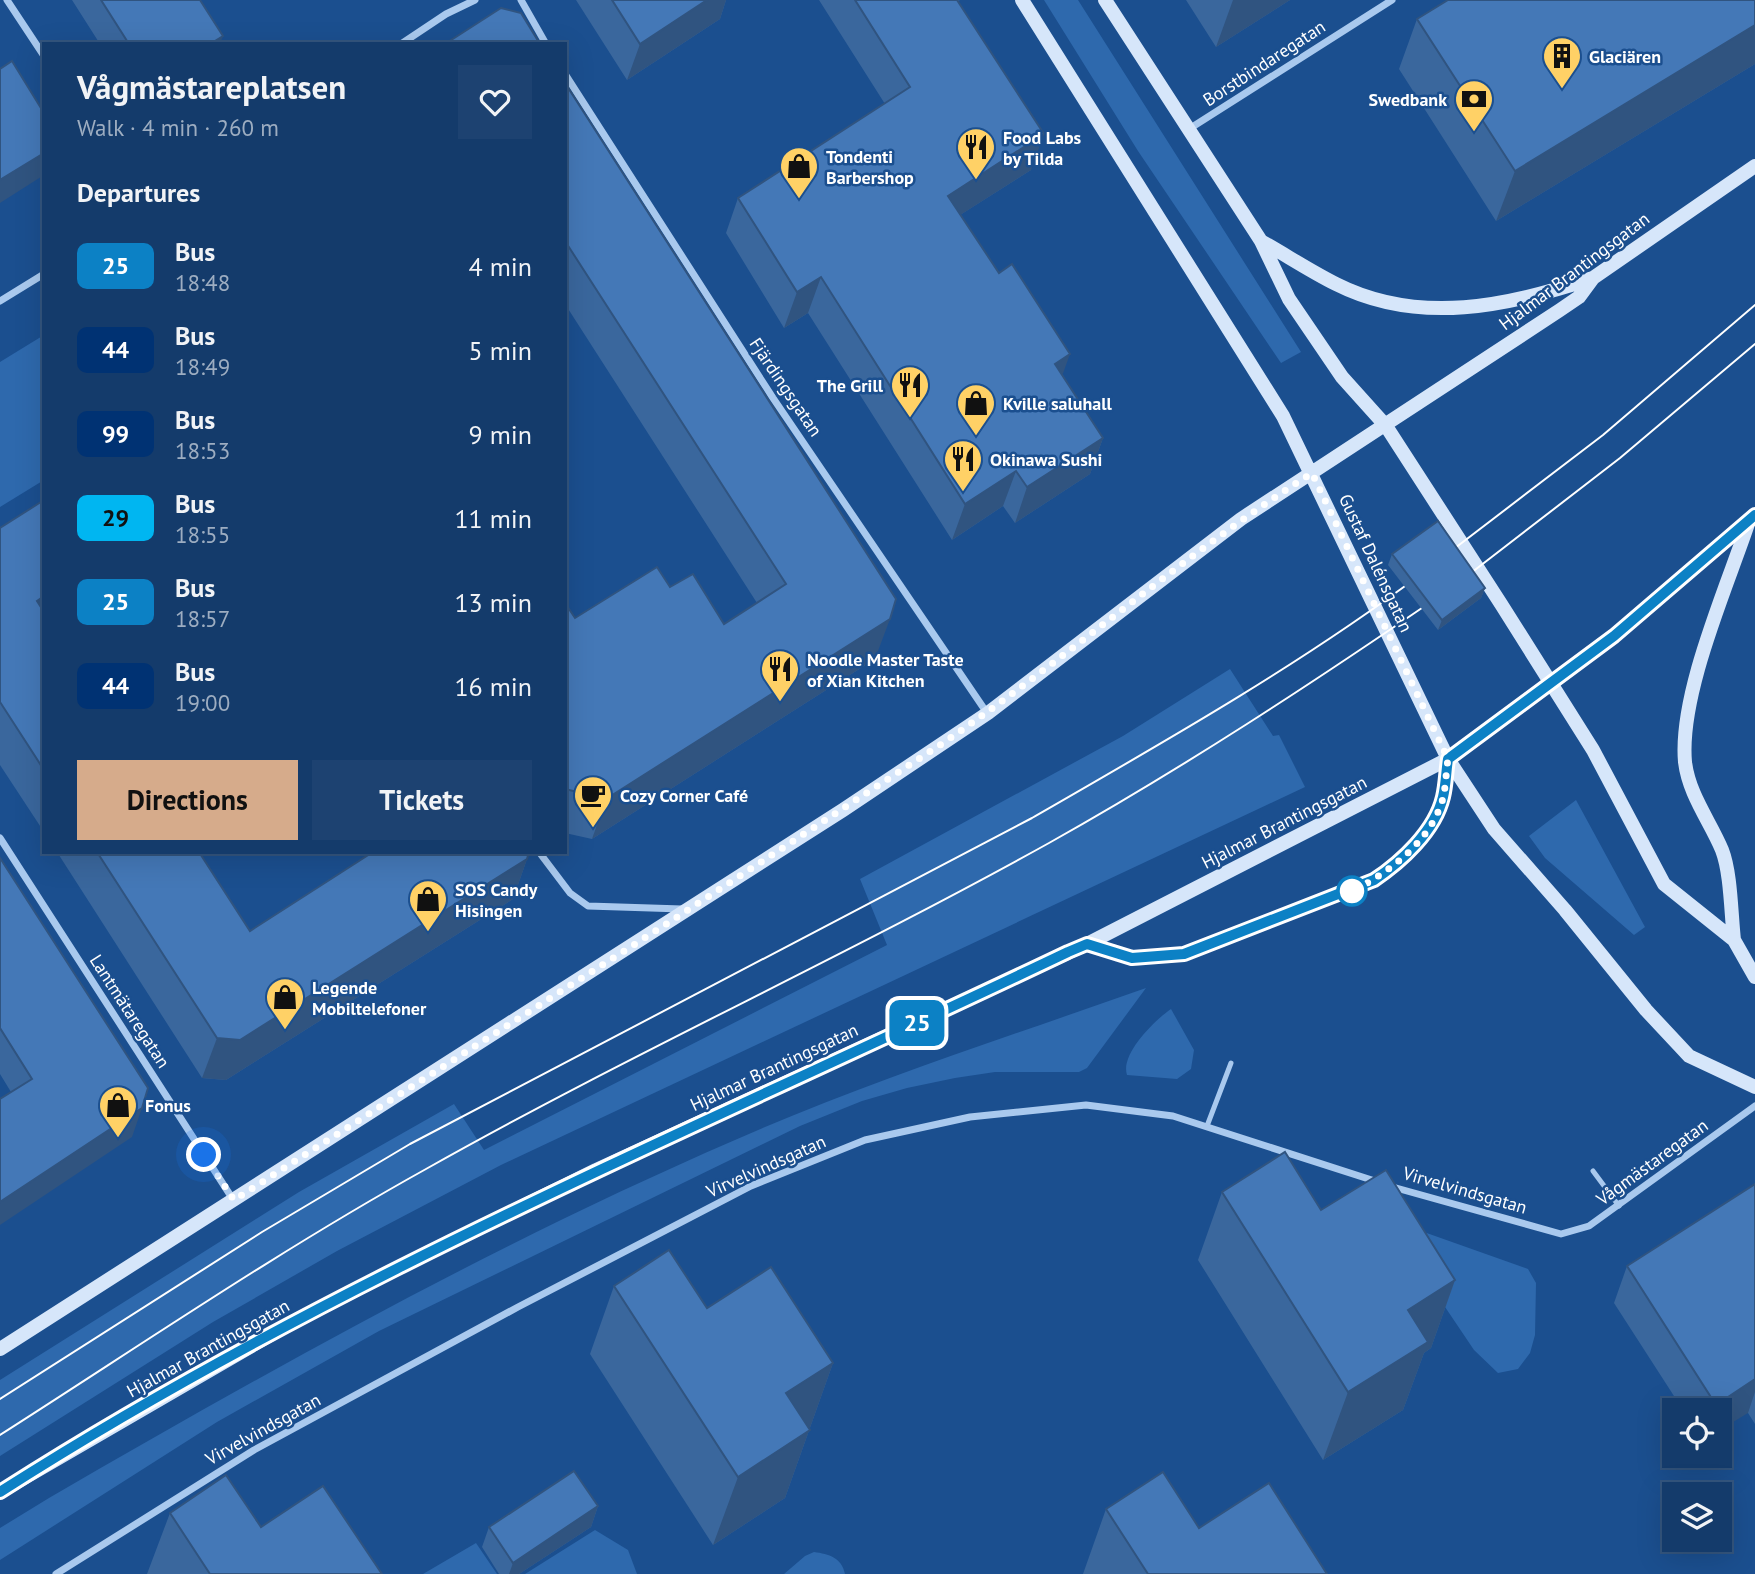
<!DOCTYPE html>
<html lang="en">
<head>
<meta charset="utf-8">
<style>
  body { margin:0; font-family:"PT Sans",sans-serif; background:#1d4271; color:#f1f3f6; height:100vh; display:flex; flex-direction:column; font-size:26px; white-space:nowrap }
  * { box-sizing:border-box; margin:0 }
  p { font-size:23px; color:#9dadc1 }
  .icon { flex:none; width:38px; height:38px; fill:none; stroke:currentColor; stroke-width:2; stroke-linecap:round; stroke-linejoin:round }
  .map { position:relative; flex:1; overflow:hidden }
  .details { position:absolute; left:42px; top:42px; width:525px; height:812px; display:flex; flex-direction:column; background:#143b6b; border-radius:0px; box-shadow:0 7px 28px #0002,0 0 0 2px #33557e }
  .details>* { flex:none }
  .badge { padding:0 14px; border-radius:10px; font-size:24px; line-height:46px }
  .buttons { position:absolute; left:1662px; top:1398px; display:grid; gap:14px }
  .buttons a { display:grid; place-items:center; width:70px; height:70px; border-radius:0px; background:#143b6b; box-shadow:0 7px 28px #0002,0 0 0 2px #33557e; font-size:35px }
  .you { position:absolute; width:35px; height:35px; margin:-18px; border:5px solid #fff; border-radius:50%; background:#1a73e8; box-shadow:0 0 0 10px #1a73e833 }
  .map>.badge { position:absolute; translate:-50% -50%; box-shadow:0 0 0 4px #fff }
  h2 { padding:0 35px; font-size:26px; line-height:63px }
  .round { display:grid; place-items:center; flex:none; width:74px; height:74px; border-radius:0px; background:#1d4271 }
  .headline { display:flex; align-items:center; justify-content:space-between; height:119px; padding:0 35px }
  h1 { font-size:33px; font-weight:600; line-height:52px }
  .primary-button { display:flex; gap:14px; margin-top:auto; padding:14px 35px }
  .primary-button a { flex:1; height:80px; border-radius:0px; background:#d6ab8b; color:#111; font-size:28px; font-weight:600; line-height:80px; text-align:center }
  .primary-button a+a { background:#1d4271; color:#f1f3f6 }
  ul { padding:0; list-style:none }
  li { display:flex; align-items:center; gap:21px; height:84px; padding:0 35px }
  li div { flex:1 }
  li b { display:block; font-size:26px }
  li em { font-style:normal }
  li .badge { min-width:77px; font-weight:700; text-align:center }
  .map>svg:first-child { display:block }
  .green { fill:#2e69ad }
  .lines { fill:none; stroke-linecap:round; stroke-linejoin:round }
  .lane { stroke:#a9c9ee; stroke-width:5 }
  .street { stroke:#a9c9ee; stroke-width:7 }
  .secondary { stroke:#d6e6fa; stroke-width:14 }
  .tram { stroke:#fff; stroke-width:2 }
  .wall { fill:#3a679d }
  .shaded-wall { fill:#305480 }
  .building { fill:#4478b7; stroke:#305480; stroke-width:2 }
  .line-casing { stroke:#fff; stroke-width:16 }
  .line { stroke:#0c81c5; stroke-width:10 }
  .walk { stroke:#fff; stroke-width:7; stroke-dasharray:0 12.6 }
  .stop-dot { fill:#fff; stroke:#0c81c5; stroke-width:3.5 }
  .labels { text-anchor:middle; dominant-baseline:central; stroke-width:5; stroke-linejoin:round; paint-order:stroke }
  .poi-label { font-size:18px; font-weight:bold; fill:#fff; stroke:#1b4f8f; text-anchor:start }
  .street-label { font-size:18px; fill:#fff; stroke:#1b4f8f }
</style>
</head>
<body>
<div class="map">
<svg width="1755" height="1574" viewBox="0 0 1755 1574">
  <rect width="100%" height="100%" fill="#1b4f8f"/>
  <path class="green" d="M1044,0H1078L1301,352L1281,363L1138,151Z
    M44,335V480L0,507V362Z
    M1230,669L1273,736L1279,735L1305,787L501,1165L337,1251L213,1322L0,1456V1380L299,1192L454,1104L484,1150L887,945L860,879L1123,736Z
    M1576,800L1645,927L1634,935L1545,858L1529,836Z
    M1146,988L1087,1068L1079,1072H995L955,1078L907,1088L862,1101L800,1126L379,1331L217,1422L0,1560V1528L49,1498C273,1368 497,1243 735,1140C869,1081 1008,1037 1146,988Z
    M1171,1009L1194,1050L1191,1069L1177,1079L1127,1075C1120,1054 1155,1020 1171,1009Z
    M1421,1231L1528,1269L1536,1283L1535,1335L1530,1353L1518,1369L1498,1373L1474,1350L1408,1252Z
    M595,1530L628,1550L637,1574H525Z
    M476,1543L497,1574H423Z
    M814,1552C829,1554 842,1558 845,1574H784L805,1556Z"/>
  <g class="lines">
    <path class="lane" d="M1090,945L1132,958L1184,954L1374,881C1418,849 1440,819 1447,766
      M1207,1126L1231,1063
      M1593,1171L1619,1206"/>
    <path class="street" d="M7,0L44,56
      M521,0L546,44
      M401,44L446,14L475,0
      M565,74L773,398L987,713
      M1189,129L1392,0
      M0,301L44,274
      M0,838L234,1201
      M539,852L570,893L588,906L682,909
      M1389,1186L1561,1234L1589,1226L1755,1106
      M56,1574L254,1450L518,1307L751,1186L865,1140L970,1117L1086,1105L1173,1116L1378,1182"/>
    <path class="secondary" d="M1022,0L1283,416L1448,759L1494,829L1565,910L1646,1010L1689,1056L1755,1087
      M1105,0L1261,241L1289,299L1342,377L1386,426L1501,604L1593,750L1664,884L1734,940L1755,977
      M1261,241C1286,255 1310,271 1336,284C1419,326 1509,306 1593,278
      M1734,940C1731,914 1731,873 1722,850C1710,821 1689,795 1685,762C1679,694 1727,587 1749,521
      M0,1349L843,810L988,713L1241,519L1560,310L1579,297L1593,278L1755,166
      M0,1492L291,1323L414,1260L596,1170L1087,944L1448,759L1614,636L1755,515"/>
    <path class="tram" d="M1442,558L1603,435L1755,305
      M1458,583L1620,458L1755,344
      M0,1399L262,1232L410,1144L1032,818C1164,742 1298,666 1420,575
      M0,1435C141,1345 280,1250 426,1169C630,1054 844,957 1049,843C1183,768 1311,684 1438,597"/>
  </g>
  <path class="wall" d="M72,0H200L220,44H100Z
    M576,0H726L720,19L627,80Z
    M819,0H960L958,1L1031,170L960,215L1103,438L1090,474L1015,523L1003,506L952,540L808,313L784,328L726,233L738,198L885,104Z
    M1186,0H1290L1216,47Z
    M1755,0V64L1496,221L1399,69L1417,19Z
    M565,83L875,659L592,839L565,833V603L575,618L670,587L724,624L757,603L565,304Z
    M44,500V832L0,765V528Z
    M1392,554L1485,588L1481,598L1438,630L1388,565Z
    M57,852H199L250,931L527,859L513,899L226,1080L202,1078Z
    M0,858L132,1137L11,1092L0,1074Z
    M1755,1184V1424L1748,1413L1720,1410H1683L1614,1303L1627,1266Z
    M1222,1192L1455,1280L1431,1348L1424,1353L1403,1410L1323,1460L1198,1260Z
    M614,1286L707,1308L833,1363L785,1498L713,1545L590,1354Z
    M598,1506L591,1527L519,1574H499L482,1547L489,1527Z
    M1106,1509L1199,1528L1327,1574H1083Z
    M170,1513L261,1527L382,1574H147Z"/>
  <path class="shaded-wall" d="M707,0H726L720,19L627,80L640,44Z
    M1233,0H1290L1216,47Z
    M1755,25V64L1496,221L1515,171Z
    M223,36L220,44H210Z
    M1044,134L1031,170L935,231L948,196Z
    M44,153V175L0,203V180Z
    M821,277L808,313L784,328L797,292Z
    M1070,354L1057,390L1055,364Z
    M1103,438L1090,474L1015,523L1027,487Z
    M1016,471L1003,506L952,540L965,504Z
    M1485,588L1481,598L1438,630L1442,620Z
    M44,596V627L37,601Z
    M890,619L875,659L592,839L606,799Z
    M527,859L513,899L226,1080L202,1078L217,1038Z
    M142,1108L132,1137L0,1225V1202Z
    M1455,1280L1431,1348L1424,1353L1403,1410L1323,1460L1348,1392L1408,1310Z
    M833,1363L785,1498L713,1545L738,1477L786,1393Z
    M1755,1379V1392L1748,1413L1720,1430V1410H1714L1716,1405Z
    M598,1506L591,1527L519,1574H509L513,1563Z"/>
  <path class="building" d="M101,0H200L223,36L210,44H129Z
    M612,0H707L640,44Z
    M855,0H957L1044,134L948,196L999,273L1012,264L1070,354L1055,364L1103,438L1027,487L1016,471L965,504L821,277L797,292L738,198L910,87Z
    M1448,0H1755V25L1515,171L1417,19Z
    M501,8L521,13L540,44H445Z
    M12,61L44,113V153L0,180V69Z
    M565,83L896,599L890,619L606,799L565,789V603L575,618L657,567L670,587L693,574L724,624L786,584L565,241Z
    M44,500V596L37,601L44,612V770L0,702V528Z
    M1438,521L1485,588L1442,620L1392,554Z
    M97,852H199L250,931L373,852H529L527,859L240,1040L217,1038Z
    M0,858L148,1088L142,1108L0,1202V1099L32,1079L0,1028Z
    M1285,1152L1321,1210L1386,1170L1455,1280L1408,1310L1428,1342L1348,1392L1222,1192Z
    M1755,1184V1379L1716,1405L1627,1266Z
    M669,1250L707,1308L771,1267L833,1363L786,1393L810,1430L738,1477L614,1286Z
    M574,1471L598,1506L513,1563L489,1527Z
    M1163,1472L1199,1528L1269,1483L1327,1574H1148L1106,1509Z
    M226,1475L261,1527L323,1486L382,1574H210L170,1513Z"/>
  <g class="lines">
    <defs>
      <path id="line" d="M0,1492C337,1276 708,1124 1068,952L1087,944L1132,958L1184,954L1374,880C1401,862 1435,831 1443,797C1446,785 1446,772 1448,759L1614,636L1755,515"/>
    </defs>
    <use href="#line" class="line-casing"/>
    <use href="#line" class="line"/>
    <path class="walk" d="M204,1155L234,1200L668,923L943,743C1069,657 1183,555 1312,473L1448,759C1446,772 1446,785 1443,798C1432,840 1389,873 1352,891"/>
  </g>
  <defs>
    <symbol id="building-pin" viewBox="-11 -11 22 30"><path d="M0 17L-7.5 6A9.5 9.5 0 1 1 7.5 6Z" fill="#ffd166" stroke="#1b4f8f"/><path d="M-4-6H4V6H1V3H-1V6H-4ZM-2.5-4.3h1.7v1.8h-1.7ZM.8-4.3h1.7v1.8H.8ZM-2.5-1h1.7V.8h-1.7ZM.8-1h1.7V.8H.8Z" fill="#111"/></symbol>
    <symbol id="bank-pin" viewBox="-11 -11 22 30"><path d="M0 17L-7.5 6A9.5 9.5 0 1 1 7.5 6Z" fill="#ffd166" stroke="#1b4f8f"/><path d="M-6-4H6V4H-6ZM0-2.3a2.3 2.3 0 1 0 0 4.6a2.3 2.3 0 1 0 0-4.6Z" fill="#111"/></symbol>
    <symbol id="restaurant-pin" viewBox="-11 -11 22 30"><path d="M0 17L-7.5 6A9.5 9.5 0 1 1 7.5 6Z" fill="#ffd166" stroke="#1b4f8f"/><path d="M-5-6h1v4h1v-4h1v4h1v-4h1v5L-1.5 .5V6h-2V.5L-5-1ZM5-6V6H3V1.5H1.5Q1.5-4 5-6Z" fill="#111"/></symbol>
    <symbol id="shop-pin" viewBox="-11 -11 22 30"><path d="M0 17L-7.5 6A9.5 9.5 0 1 1 7.5 6Z" fill="#ffd166" stroke="#1b4f8f"/><path d="M-5-2.5h2.3a2.7 3.5 0 0 1 5.4 0H5L5.5 6h-11ZM-1.5-2.5h3a1.5 2.3 0 0 0-3 0Z" fill="#111"/></symbol>
    <symbol id="cafe-pin" viewBox="-11 -11 22 30"><path d="M0 17L-7.5 6A9.5 9.5 0 1 1 7.5 6Z" fill="#ffd166" stroke="#1b4f8f"/><path d="M-5.5-4.5H6V0H3Q3 3.5 0 3.5H-2.5Q-5.5 3.5-5.5 0ZM3-3.2v2h1.7v-2ZM-6 4.5H4V6H-6Z" fill="#111"/></symbol>
  </defs>
  <g fill-rule="evenodd">
    <use href="#building-pin" x="1540" y="34" width="44" height="60"/>
    <use href="#bank-pin" x="1452" y="77" width="44" height="60"/>
    <use href="#restaurant-pin" x="954" y="125" width="44" height="60"/>
    <use href="#shop-pin" x="777" y="144" width="44" height="60"/>
    <use href="#restaurant-pin" x="888" y="363" width="44" height="60"/>
    <use href="#shop-pin" x="954" y="381" width="44" height="60"/>
    <use href="#restaurant-pin" x="941" y="437" width="44" height="60"/>
    <use href="#restaurant-pin" x="758" y="647" width="44" height="60"/>
    <use href="#cafe-pin" x="571" y="773" width="44" height="60"/>
    <use href="#shop-pin" x="406" y="877" width="44" height="60"/>
    <use href="#shop-pin" x="263" y="975" width="44" height="60"/>
    <use href="#shop-pin" x="96" y="1083" width="44" height="60"/>
  </g>
  <circle class="stop-dot" cx="1352" cy="891" r="14"/>
  <g class="labels">
    <g class="poi-label">
      <text x="1589" y="56">Glaciären</text>
      <text x="1447" y="99" text-anchor="end">Swedbank</text>
      <text x="1003" y="137">Food Labs<tspan x="1003" dy="21">by Tilda</tspan></text>
      <text x="826" y="156">Tondenti<tspan x="826" dy="21">Barbershop</tspan></text>
      <text x="883" y="385" text-anchor="end">The Grill</text>
      <text x="1003" y="403">Kville saluhall</text>
      <text x="990" y="459">Okinawa Sushi</text>
      <text x="807" y="659">Noodle Master Taste<tspan x="807" dy="21">of Xian Kitchen</tspan></text>
      <text x="620" y="795">Cozy Corner Café</text>
      <text x="455" y="889">SOS Candy<tspan x="455" dy="21">Hisingen</tspan></text>
      <text x="312" y="987">Legende<tspan x="312" dy="21">Mobiltelefoner</tspan></text>
      <text x="145" y="1105">Fonus</text>
    </g>
    <g class="street-label">
      <text transform="translate(1264 63) rotate(-33)">Borstbindaregatan</text>
      <text transform="translate(1574 271) rotate(-37)">Hjalmar Brantingsgatan</text>
      <text transform="translate(786 387) rotate(56)">Fjärdingsgatan</text>
      <text transform="translate(1376 563) rotate(65)">Gustaf Dalénsgatan</text>
      <text transform="translate(1284 822) rotate(-27)">Hjalmar Brantingsgatan</text>
      <text transform="translate(130 1011) rotate(57)">Lantmätaregatan</text>
      <text transform="translate(774 1067) rotate(-25)">Hjalmar Brantingsgatan</text>
      <text transform="translate(1652 1162) rotate(-36)">Vågmästaregatan</text>
      <text transform="translate(766 1166) rotate(-24)">Virvelvindsgatan</text>
      <text transform="translate(1465 1190) rotate(16)">Virvelvindsgatan</text>
      <text transform="translate(208 1348) rotate(-29)">Hjalmar Brantingsgatan</text>
      <text transform="translate(263 1429) rotate(-29)">Virvelvindsgatan</text>
    </g>
  </g>
</svg>
<div class="buttons">
<a><svg class="icon" aria-label="locate" viewBox="0 0 24 24"><circle cx="12" cy="12" r="6"/><path d="M12 2v4M12 18v4M2 12h4M18 12h4"/></svg></a>
<a><svg class="icon" aria-label="layers" viewBox="0 0 24 24"><path d="M12 4l9 5-9 5-9-5zM3 14l9 5 9-5"/></svg></a>
</div>
<div class="you" style="left:204px;top:1155px"></div>
<b class="badge" style="left:917px;top:1023px;background:#0c81c5;color:#fff">25</b>
<section class="details">
<div class="headline"><div><h1>Vågmästareplatsen</h1><p>Walk · 4 min · 260 m</p></div><a class="round"><svg class="icon" aria-label="heart" viewBox="0 0 24 24"><path d="M12 20l-8-8c-3-5 5-10 8-4 3-6 11-1 8 4z"/></svg></a></div>
<h2>Departures</h2>
<ul>
<li><span class="badge" style="background:#0c81c5;color:#fff">25</span><div><b>Bus</b><p>18:48</p></div><em>4 min</em></li>
<li><span class="badge" style="background:#003273;color:#fff">44</span><div><b>Bus</b><p>18:49</p></div><em>5 min</em></li>
<li><span class="badge" style="background:#003273;color:#fff">99</span><div><b>Bus</b><p>18:53</p></div><em>9 min</em></li>
<li><span class="badge" style="background:#00b6f1;color:#111">29</span><div><b>Bus</b><p>18:55</p></div><em>11 min</em></li>
<li><span class="badge" style="background:#0c81c5;color:#fff">25</span><div><b>Bus</b><p>18:57</p></div><em>13 min</em></li>
<li><span class="badge" style="background:#003273;color:#fff">44</span><div><b>Bus</b><p>19:00</p></div><em>16 min</em></li>
</ul>
<div class="primary-button"><a>Directions</a><a>Tickets</a></div>
</section>
</div>
</body>
</html>
